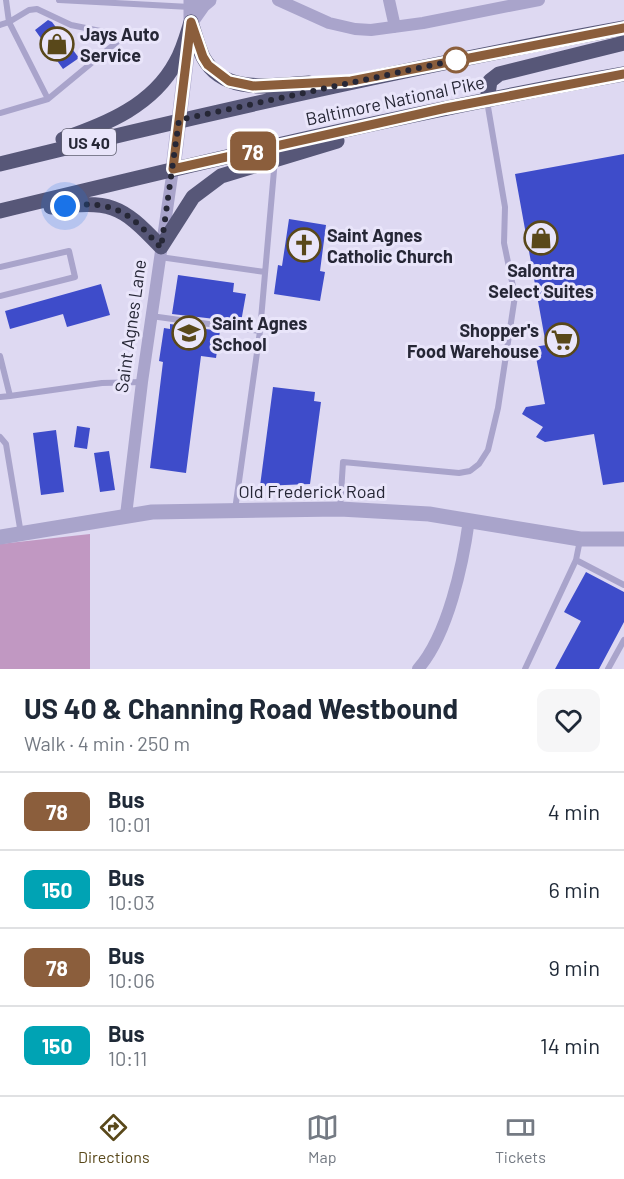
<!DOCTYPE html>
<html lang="en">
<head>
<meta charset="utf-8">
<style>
  body { margin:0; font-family:Barlow,sans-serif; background:#f6f6f7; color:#1f2937; height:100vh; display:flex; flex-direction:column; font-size:22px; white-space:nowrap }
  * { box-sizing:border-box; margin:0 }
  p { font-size:20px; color:#747a83 }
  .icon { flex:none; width:33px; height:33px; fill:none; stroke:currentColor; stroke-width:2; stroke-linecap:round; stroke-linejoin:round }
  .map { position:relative; height:669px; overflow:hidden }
  .side { display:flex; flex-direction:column; background:#fff; flex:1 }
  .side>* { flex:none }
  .badge { padding:0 12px; border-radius:9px; font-size:21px; line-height:39px }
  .you { position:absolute; width:30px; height:30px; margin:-15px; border:4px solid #fff; border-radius:50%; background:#1a73e8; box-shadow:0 0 0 9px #1a73e833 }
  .map>.badge { position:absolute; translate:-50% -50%; box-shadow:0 0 0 3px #fff }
  .round { display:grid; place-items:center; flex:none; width:63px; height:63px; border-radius:12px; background:#f6f6f7 }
  .overview { display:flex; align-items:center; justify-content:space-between; height:102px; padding:0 24px }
  h1 { font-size:28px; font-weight:700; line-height:45px }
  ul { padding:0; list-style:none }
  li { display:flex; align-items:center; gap:18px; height:78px; padding:0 24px; border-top:2px solid #e0e1e3 }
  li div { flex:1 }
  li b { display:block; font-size:22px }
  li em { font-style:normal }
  li .badge { min-width:66px; font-weight:700; text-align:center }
  .dock { display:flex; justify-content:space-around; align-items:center; height:84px; border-top:2px solid #e0e1e3; background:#fff; font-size:16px; color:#747a83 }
  .dock a { display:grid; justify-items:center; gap:3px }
  .dock .on { color:#59481a }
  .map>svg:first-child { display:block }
  .green { fill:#c198c2 }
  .building { fill:#3e4cca }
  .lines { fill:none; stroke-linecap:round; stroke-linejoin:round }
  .service { stroke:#a9a4cb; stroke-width:6 }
  .minor { stroke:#a9a4cb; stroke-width:12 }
  .tertiary { stroke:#a9a4cb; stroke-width:15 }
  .primary { stroke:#575778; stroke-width:15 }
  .line-casing { stroke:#fff; stroke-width:14 }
  .line { stroke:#8b5e3c; stroke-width:9 }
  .walk { stroke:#262736; stroke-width:6; stroke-dasharray:0 10.8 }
  .stop-dot { fill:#fff; stroke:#8b5e3c; stroke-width:3 }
  .labels { text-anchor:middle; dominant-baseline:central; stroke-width:6; stroke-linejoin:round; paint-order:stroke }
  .shield { fill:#e9e5fa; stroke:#606071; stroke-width:1.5 }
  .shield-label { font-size:16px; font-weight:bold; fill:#262736 }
  .poi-label { font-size:18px; font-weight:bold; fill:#262736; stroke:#e9e5fa; text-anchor:start }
  .street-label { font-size:18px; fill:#262736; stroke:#e9e5fa }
</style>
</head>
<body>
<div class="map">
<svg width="624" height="669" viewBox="0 0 624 669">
  <rect width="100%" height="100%" fill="#ded9f2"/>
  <path class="green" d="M90,534V669H0V544Z"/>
  <path class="building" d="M48,20L52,22L79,58L63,69L35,30Z
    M624,154V482L603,485L594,434L545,442L536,437L543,427L522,414L526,407L545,404L534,347L546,345L515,174Z
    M289,219L326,225L320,271L325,272L320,301L274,294L278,265L282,266Z
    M178,275L234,283L233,292L246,294L241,322L172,314Z
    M101,284L110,315L67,327L63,314L10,329L5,311Z
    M170,324L220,331L216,358L201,356L186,473L150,468L163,362L159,361L164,328L170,329Z
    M273,387L315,392L314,401L321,402L310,484L260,486Z
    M77,426L90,428L87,449L74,447Z
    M56,430L64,492L41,495L33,433Z
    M109,451L115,490L100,492L94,453Z
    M586,572L624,592V622L599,669H555L581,621L564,612Z"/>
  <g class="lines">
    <path class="service" d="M6,0L9,22L29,10L37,9L71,25L110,33L115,37L117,42L48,99
      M59,0L190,7
      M0,25L9,22L48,99L0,113
      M160,257L265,272
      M0,267L69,251L75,277L0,296
      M151,316L260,331
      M0,356L10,396L102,383L142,382
      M0,397L10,396
      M0,437L6,444L21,534
      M340,509L343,462L459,473L470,471L479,464L488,450L498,408L515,296L504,243L505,207L487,101
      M235,510L260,331L275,159
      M576,560L624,585
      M525,669L576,560L580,540
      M608,669L624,640"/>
    <path class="minor" d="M278,0L329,23L355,29L371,30L423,23L539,0
      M389,0L395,27
      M126,515L142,382L173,169
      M418,669C448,635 463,564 469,520"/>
    <path class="tertiary" d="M191,22L203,5L209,0
      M173,169L191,22V0
      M0,537L152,512L340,509L429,514L580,539H624"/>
    <path class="primary" d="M191,22C195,34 198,46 203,57C224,96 273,85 309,83
      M487,100L490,81L499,74L624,43
      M63,139C107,124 153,105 176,62C183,50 187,35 191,22
      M0,164C207,113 414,66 624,28
      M51,207C110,201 120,203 161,247L193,197L221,176L337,141
      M0,211C207,161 414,111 624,74"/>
  </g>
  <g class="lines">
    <defs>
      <path id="line" d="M624,28L351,81L253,86L229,81L208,65L203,57L191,22L173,169L446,108L624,74"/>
    </defs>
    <use href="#line" class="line-casing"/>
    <use href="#line" class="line"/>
    <path class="walk" d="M65,206C115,200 129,212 161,248L179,120L456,60"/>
  </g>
  <defs>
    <symbol id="shop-ring" viewBox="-11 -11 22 22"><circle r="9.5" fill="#e9e5fa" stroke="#59481a" stroke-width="1.5"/><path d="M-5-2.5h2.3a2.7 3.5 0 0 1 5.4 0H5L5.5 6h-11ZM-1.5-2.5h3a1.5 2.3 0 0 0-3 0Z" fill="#59481a"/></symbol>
    <symbol id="church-ring" viewBox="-11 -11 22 22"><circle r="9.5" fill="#e9e5fa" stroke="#59481a" stroke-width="1.5"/><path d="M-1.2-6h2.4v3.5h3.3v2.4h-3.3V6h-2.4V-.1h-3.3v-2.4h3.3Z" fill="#59481a"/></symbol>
    <symbol id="school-ring" viewBox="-11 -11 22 22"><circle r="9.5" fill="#e9e5fa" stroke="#59481a" stroke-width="1.5"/><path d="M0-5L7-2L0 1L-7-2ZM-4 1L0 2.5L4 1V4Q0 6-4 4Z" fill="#59481a"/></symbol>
    <symbol id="supermarket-ring" viewBox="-11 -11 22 22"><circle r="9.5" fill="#e9e5fa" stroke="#59481a" stroke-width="1.5"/><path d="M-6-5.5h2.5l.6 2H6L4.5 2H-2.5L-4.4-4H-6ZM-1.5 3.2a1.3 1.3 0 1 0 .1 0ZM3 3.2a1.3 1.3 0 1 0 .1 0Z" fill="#59481a"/></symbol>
  </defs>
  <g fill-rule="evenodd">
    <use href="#shop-ring" x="38" y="25" width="38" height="38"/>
    <use href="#shop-ring" x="522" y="219" width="38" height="38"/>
    <use href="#church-ring" x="285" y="226" width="38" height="38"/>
    <use href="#school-ring" x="170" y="314" width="38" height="38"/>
    <use href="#supermarket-ring" x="543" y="321" width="38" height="38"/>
  </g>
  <circle class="stop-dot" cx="456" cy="60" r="12"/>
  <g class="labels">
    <rect class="shield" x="62" y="129" width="54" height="26" rx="4.5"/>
    <g class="shield-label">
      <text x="89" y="142">US 40</text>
    </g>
    <g class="poi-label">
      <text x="80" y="34">Jays Auto<tspan x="80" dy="21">Service</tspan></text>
      <text x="327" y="235">Saint Agnes<tspan x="327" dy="21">Catholic Church</tspan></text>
      <text x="541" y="270" text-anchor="middle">Salontra<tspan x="541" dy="21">Select Suites</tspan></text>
      <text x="212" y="323">Saint Agnes<tspan x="212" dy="21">School</tspan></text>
      <text x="539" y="330" text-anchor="end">Shopper's<tspan x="539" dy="21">Food Warehouse</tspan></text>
    </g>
    <g class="street-label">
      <text transform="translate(395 100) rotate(-12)">Baltimore National Pike</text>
      <text transform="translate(130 326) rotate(-82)">Saint Agnes Lane</text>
      <text x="312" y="491">Old Frederick Road</text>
    </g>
  </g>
</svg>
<div class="you" style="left:65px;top:206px"></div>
<b class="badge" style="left:253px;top:151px;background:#8b5e3c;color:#fff">78</b>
</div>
<section class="side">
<div class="overview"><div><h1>US 40 &amp; Channing Road Westbound</h1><p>Walk · 4 min · 250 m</p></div><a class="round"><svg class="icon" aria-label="heart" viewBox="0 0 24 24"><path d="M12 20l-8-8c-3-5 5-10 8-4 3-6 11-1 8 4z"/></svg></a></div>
<ul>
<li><span class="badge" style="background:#8b5e3c;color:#fff">78</span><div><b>Bus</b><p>10:01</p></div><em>4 min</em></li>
<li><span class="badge" style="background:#00a3b4;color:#fff">150</span><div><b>Bus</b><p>10:03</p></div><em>6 min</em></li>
<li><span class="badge" style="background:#8b5e3c;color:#fff">78</span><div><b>Bus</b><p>10:06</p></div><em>9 min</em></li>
<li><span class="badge" style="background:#00a3b4;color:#fff">150</span><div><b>Bus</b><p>10:11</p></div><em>14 min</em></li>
</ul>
</section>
<nav class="dock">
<a class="on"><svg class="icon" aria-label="directions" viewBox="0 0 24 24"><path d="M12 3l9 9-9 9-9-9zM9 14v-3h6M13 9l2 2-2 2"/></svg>Directions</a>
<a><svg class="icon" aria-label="map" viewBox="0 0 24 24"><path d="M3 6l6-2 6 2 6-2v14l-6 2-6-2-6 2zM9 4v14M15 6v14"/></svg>Map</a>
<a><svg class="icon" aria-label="tickets" viewBox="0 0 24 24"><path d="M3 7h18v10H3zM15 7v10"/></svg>Tickets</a>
</nav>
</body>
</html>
